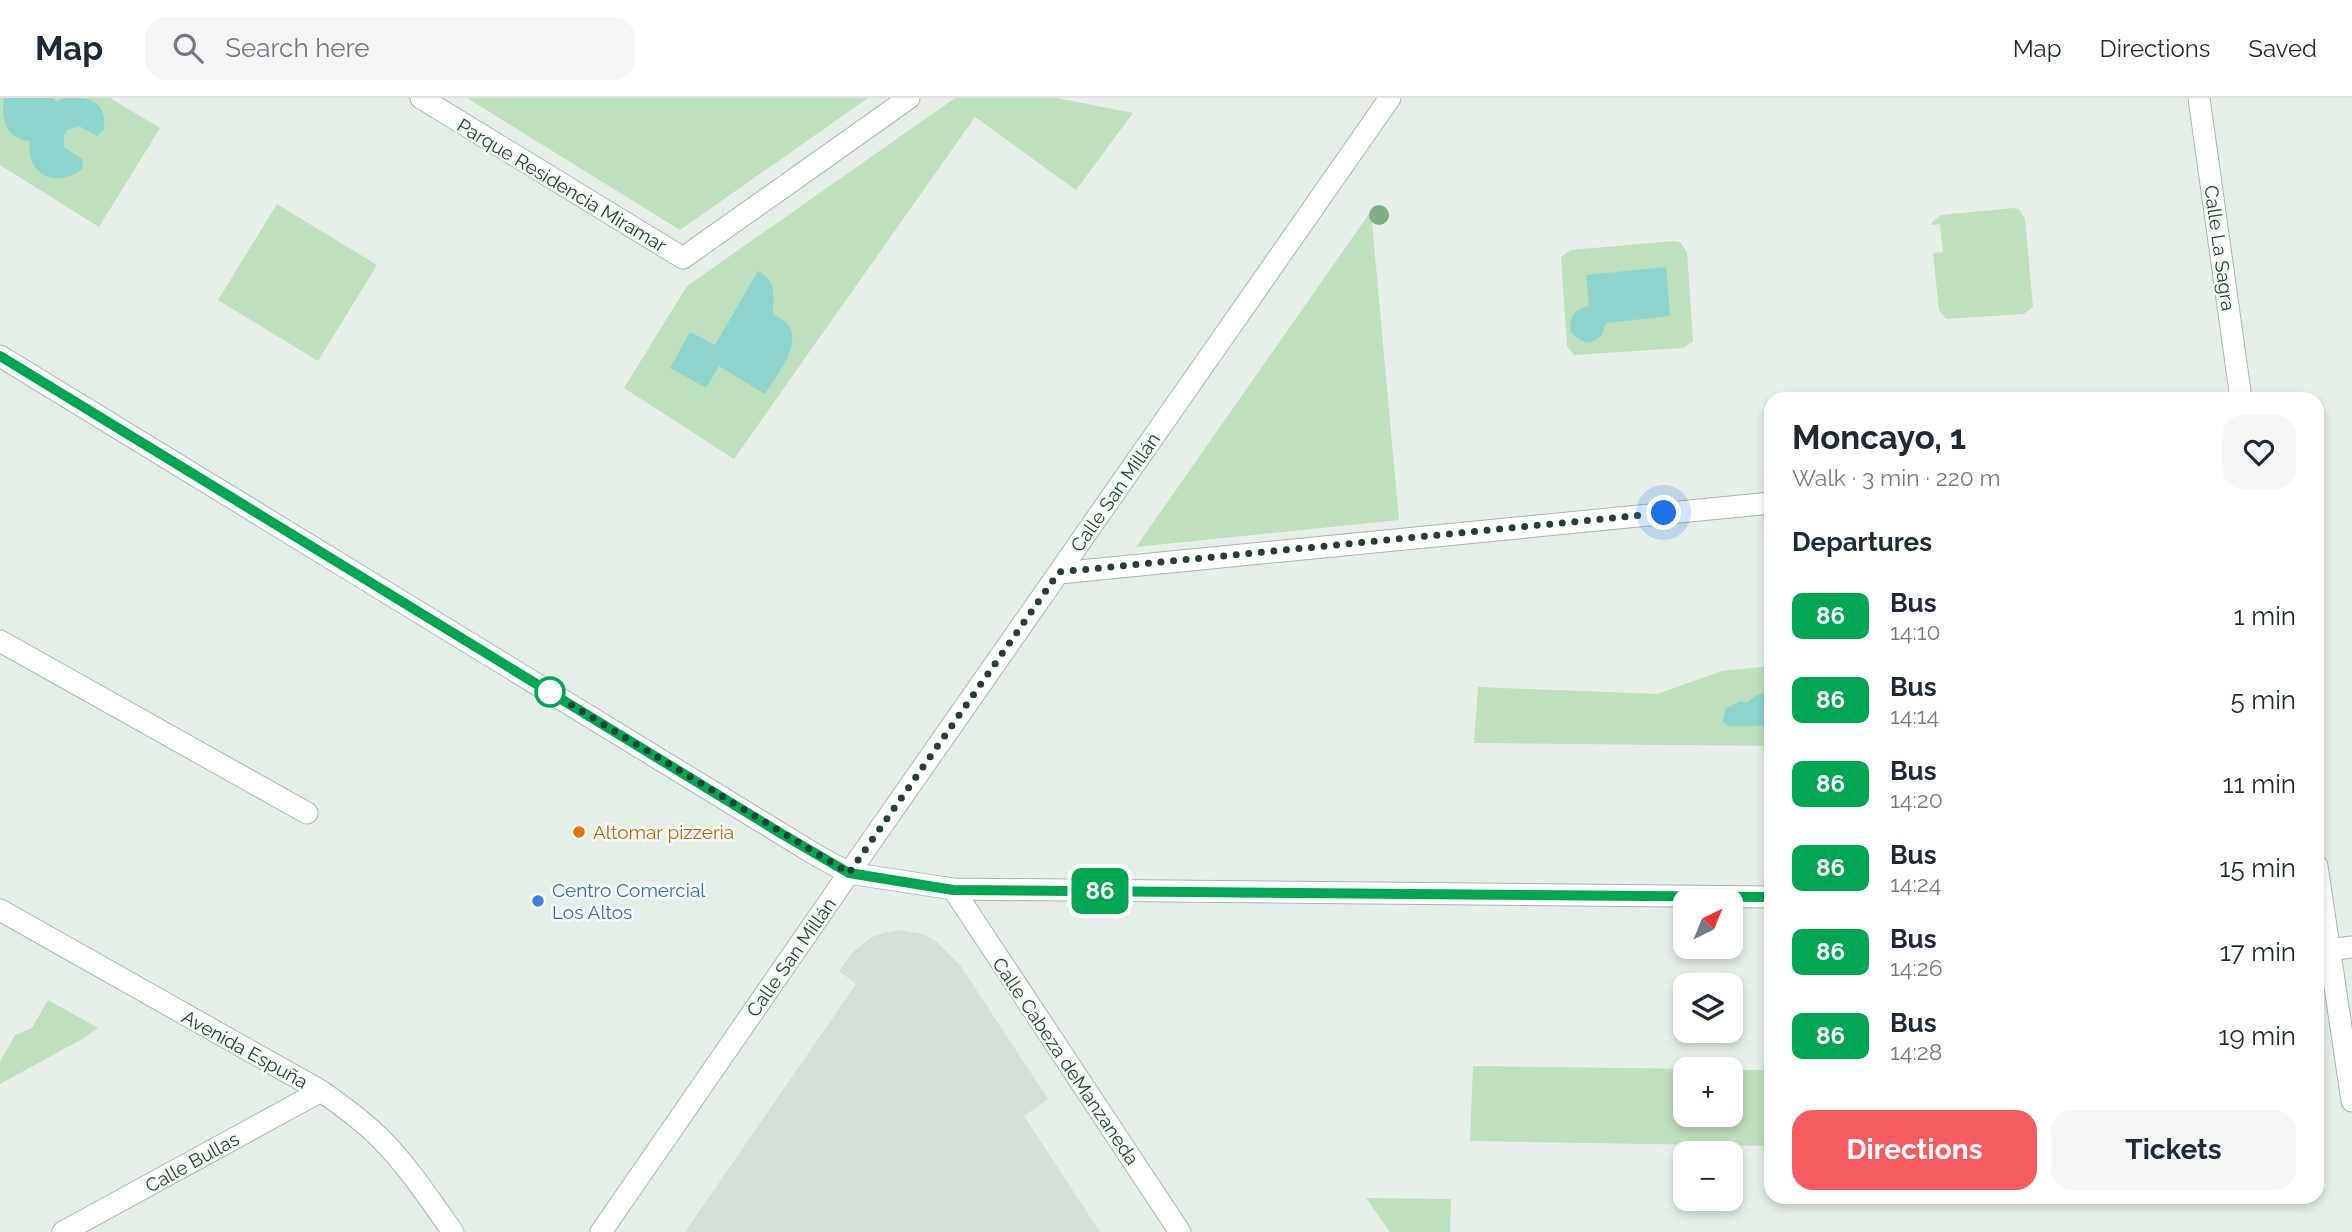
<!DOCTYPE html>
<html lang="en">
<head>
<meta charset="utf-8">
<style>
  body { margin:0; font-family:Raleway,sans-serif; background:#f6f6f7; color:#1f2937; height:100vh; display:flex; flex-direction:column; font-size:26px; white-space:nowrap }
  * { box-sizing:border-box; margin:0 }
  p { font-size:23px; color:#747a83 }
  .icon { flex:none; width:38px; height:38px; fill:none; stroke:currentColor; stroke-width:2; stroke-linecap:round; stroke-linejoin:round }
  .map { position:relative; flex:1; overflow:hidden }
  .drawer { position:absolute; left:1764px; top:294px; width:560px; height:812px; display:flex; flex-direction:column; background:#fff; border-radius:21px; box-shadow:0 4px 10px #0003 }
  .drawer>* { flex:none }
  .badge { padding:0 14px; border-radius:10px; font-size:24px; line-height:46px }
  .needle { width:46px; rotate:43deg }
  .buttons { position:absolute; left:1673px; top:791px; display:grid; gap:14px }
  .buttons a { display:grid; place-items:center; width:70px; height:70px; border-radius:14px; background:#fff; box-shadow:0 4px 10px #0003; font-size:35px }
  .you { position:absolute; width:35px; height:35px; margin:-18px; border:5px solid #fff; border-radius:50%; background:#1a73e8; box-shadow:0 0 0 10px #1a73e833 }
  .map>.badge { position:absolute; translate:-50% -50%; box-shadow:0 0 0 4px #fff }
  h2 { padding:0 28px; font-size:26px; line-height:63px }
  .round { display:grid; place-items:center; flex:none; width:74px; height:74px; border-radius:21px; background:#f6f6f7 }
  .headline { display:flex; align-items:center; justify-content:space-between; height:119px; padding:0 28px }
  h1 { font-size:33px; font-weight:700; line-height:52px }
  .cta { display:flex; gap:14px; margin-top:auto; padding:14px 28px }
  .cta a { flex:1; height:80px; border-radius:21px; background:#f65c5f; color:#fff; font-size:28px; font-weight:700; line-height:80px; text-align:center }
  .cta a+a { background:#f6f6f7; color:#1f2937 }
  ul { padding:0; list-style:none }
  li { display:flex; align-items:center; gap:21px; height:84px; padding:0 28px }
  li div { flex:1 }
  li b { display:block; font-size:26px }
  li em { font-style:normal }
  li .badge { min-width:77px; font-weight:700; text-align:center }
  header { display:flex; align-items:center; gap:42px; box-sizing:border-box; height:98px; padding:0 35px; background:#fff; border-bottom:2px solid #e0e1e3 }
  header strong { font-size:33px }
  nav { display:flex; gap:38px; margin-inline-start:auto; font-size:24px }
  .search { width:490px; height:63px; background:#f6f6f7; display:flex; align-items:center; gap:18px; box-sizing:border-box; padding:0 24px; border-radius:21px; color:#747a83; font-size:26px }
  .map>svg:first-child { display:block }
  .built { fill:#d3dfd7 }
  .green { fill:#bee0be }
  .water { fill:#8dd5cd }
  .lines { fill:none; stroke-linecap:round; stroke-linejoin:round }
  .service-casing { stroke:#a7b8ae; stroke-width:23 }
  .minor-casing { stroke:#a7b8ae; stroke-width:23 }
  .service { stroke:#fff; stroke-width:21 }
  .minor { stroke:#fff; stroke-width:21 }
  .tree { fill:#7faf86 }
  .line-casing { stroke:#fff; stroke-width:16 }
  .line { stroke:#00a651; stroke-width:10 }
  .walk { stroke:#234232; stroke-width:7; stroke-dasharray:0 12.6 }
  .stop-dot { fill:#fff; stroke:#00a651; stroke-width:3.5 }
  .food-dot { fill:#e8710a; stroke:#f6fbf8; stroke-width:2.5 }
  .shop-dot { fill:#3f7fe0; stroke:#f6fbf8; stroke-width:2.5 }
  .labels { text-anchor:middle; dominant-baseline:central; stroke-width:5; stroke-linejoin:round; paint-order:stroke }
  .street-label { font-size:19px; fill:#234232; stroke:#f6fbf8 }
  .food-label { font-size:19px; fill:#c56008; stroke:#f6fbf8; text-anchor:start }
  .shop-label { font-size:19px; fill:#366cbe; stroke:#f6fbf8; text-anchor:start }
</style>
</head>
<body>
<header>
<strong>Map</strong>
<div class="search"><svg class="icon" aria-label="search" viewBox="0 0 24 24"><circle cx="10" cy="10" r="6"/><path d="M15 15l6 6"/></svg>Search here</div>
<nav><a>Map</a><a>Directions</a><a>Saved</a></nav>
</header>
<div class="map">
<svg width="2352" height="1134" viewBox="0 0 2352 1134">
  <rect width="100%" height="100%" fill="#e5efe8"/>
  <path class="built" d="M900,832L923,836L936,843L960,867L1048,1001L1024,1018L1100,1134H685L856,886L839,873L852,855L870,840L883,835Z"/>
  <path class="green" d="M0,0H110L160,30L99,129L0,67Z
    M467,0H868L680,132Z
    M955,0H1057L1133,15L1076,92L975,19L734,361L624,290L687,188Z
    M277,106L377,167L318,263L218,202Z
    M2013,110L2019,111L2025,121L2033,209L2024,216L1946,221L1939,212L1933,155L1943,154L1940,126L1931,127L1932,124L1941,117Z
    M1371,113L1399,422L1136,449Z
    M1674,143L1680,144L1687,154L1693,243L1683,250L1574,257L1567,248L1561,159L1571,152Z
    M1771,568V648L1474,645L1478,589L1657,596L1722,573Z
    M48,902L98,930L84,940L0,986V964L15,937L32,930Z
    M1473,968L1702,971H1685V1017H1731V972H1771V1048L1470,1043Z
    M1366,1100L1451,1101L1450,1134H1390Z"/>
  <path class="water" d="M4,0H53L56,4C62,0 66,0 73,0C96,0 106,7 104,32L97,38L79,28L67,32L64,37V49L83,62L82,71C57,91 25,77 30,43C7,41 0,22 4,0Z
    M1666,169L1670,218L1606,225L1602,237C1592,248 1580,245 1571,234C1568,220 1574,211 1589,208L1586,177Z
    M758,173C778,184 773,198 773,217C814,231 779,274 765,296L719,268L706,290L670,270L690,234L715,247Z
    M1764,595H1771V628H1729L1723,624L1725,611L1741,603L1746,605L1755,598Z"/>
  <g class="lines">
    <defs>
      <path id="service" d="M0,543L307,715
        M2330,852L2352,849"/>
      <path id="minor" d="M421,0L683,160L909,0
        M2199,0L2241,301
        M0,258L816,757L849,775L953,791L1771,799
        M1059,475L1771,405
        M2317,768L2352,1003
        M953,791L1180,1134
        M0,812L321,993C341,1007 362,1022 380,1040C408,1068 430,1102 453,1134
        M63,1134L321,993
        M601,1134L849,775L1390,0"/>
    </defs>
    <use href="#service" class="service-casing"/>
    <use href="#minor" class="minor-casing"/>
    <use href="#service" class="service"/>
    <use href="#minor" class="minor"/>
  </g>
  <circle class="tree" cx="1379" cy="117" r="10"/>
  <g class="lines">
    <defs>
      <path id="line" d="M0,258L782,736L849,775L953,792L1771,799"/>
    </defs>
    <use href="#line" class="line-casing"/>
    <use href="#line" class="line"/>
    <path class="walk" d="M550,594L849,775L1059,474L1664,415"/>
  </g>
  <circle class="stop-dot" cx="550" cy="594" r="14"/>
  <circle class="food-dot" cx="579" cy="734" r="7"/>
  <circle class="shop-dot" cx="538" cy="803" r="7"/>
  <g class="labels">
    <g class="street-label">
      <text transform="translate(562 87) rotate(31)">Parque Residencia Miramar</text>
      <text transform="translate(2220 150) rotate(82)">Calle La Sagra</text>
      <text transform="translate(1115 394) rotate(-55)">Calle San Millán</text>
      <text transform="translate(791 859) rotate(-55)">Calle San Millán</text>
      <text transform="translate(245 951) rotate(29)">Avenida Espuña</text>
      <text transform="translate(1066 963) rotate(56)">Calle Cabeza deManzaneda</text>
      <text transform="translate(192 1064) rotate(-29)">Calle Bullas</text>
    </g>
    <g class="food-label">
      <text x="593" y="734">Altomar pizzeria</text>
    </g>
    <g class="shop-label">
      <text x="552" y="792">Centro Comercial<tspan x="552" dy="22">Los Altos</tspan></text>
    </g>
  </g>
</svg>
<div class="buttons">
<a><svg class="needle" viewBox="-14 -14 28 28"><path d="M0-13l5 13h-10z" fill="#e53935"/><path d="M0 13l5-13h-10z" fill="#747a83"/></svg></a>
<a><svg class="icon" aria-label="layers" viewBox="0 0 24 24"><path d="M12 4l9 5-9 5-9-5zM3 14l9 5 9-5"/></svg></a>
<a>+</a>
<a>−</a>
</div>
<div class="you" style="left:1664px;top:415px"></div>
<b class="badge" style="left:1100px;top:793px;background:#00a651;color:#fff">86</b>
<section class="drawer">
<div class="headline"><div><h1>Moncayo, 1</h1><p>Walk · 3 min · 220 m</p></div><a class="round"><svg class="icon" aria-label="heart" viewBox="0 0 24 24"><path d="M12 20l-8-8c-3-5 5-10 8-4 3-6 11-1 8 4z"/></svg></a></div>
<h2>Departures</h2>
<ul>
<li><span class="badge" style="background:#00a651;color:#fff">86</span><div><b>Bus</b><p>14:10</p></div><em>1 min</em></li>
<li><span class="badge" style="background:#00a651;color:#fff">86</span><div><b>Bus</b><p>14:14</p></div><em>5 min</em></li>
<li><span class="badge" style="background:#00a651;color:#fff">86</span><div><b>Bus</b><p>14:20</p></div><em>11 min</em></li>
<li><span class="badge" style="background:#00a651;color:#fff">86</span><div><b>Bus</b><p>14:24</p></div><em>15 min</em></li>
<li><span class="badge" style="background:#00a651;color:#fff">86</span><div><b>Bus</b><p>14:26</p></div><em>17 min</em></li>
<li><span class="badge" style="background:#00a651;color:#fff">86</span><div><b>Bus</b><p>14:28</p></div><em>19 min</em></li>
</ul>
<div class="cta"><a>Directions</a><a>Tickets</a></div>
</section>
</div>
</body>
</html>
